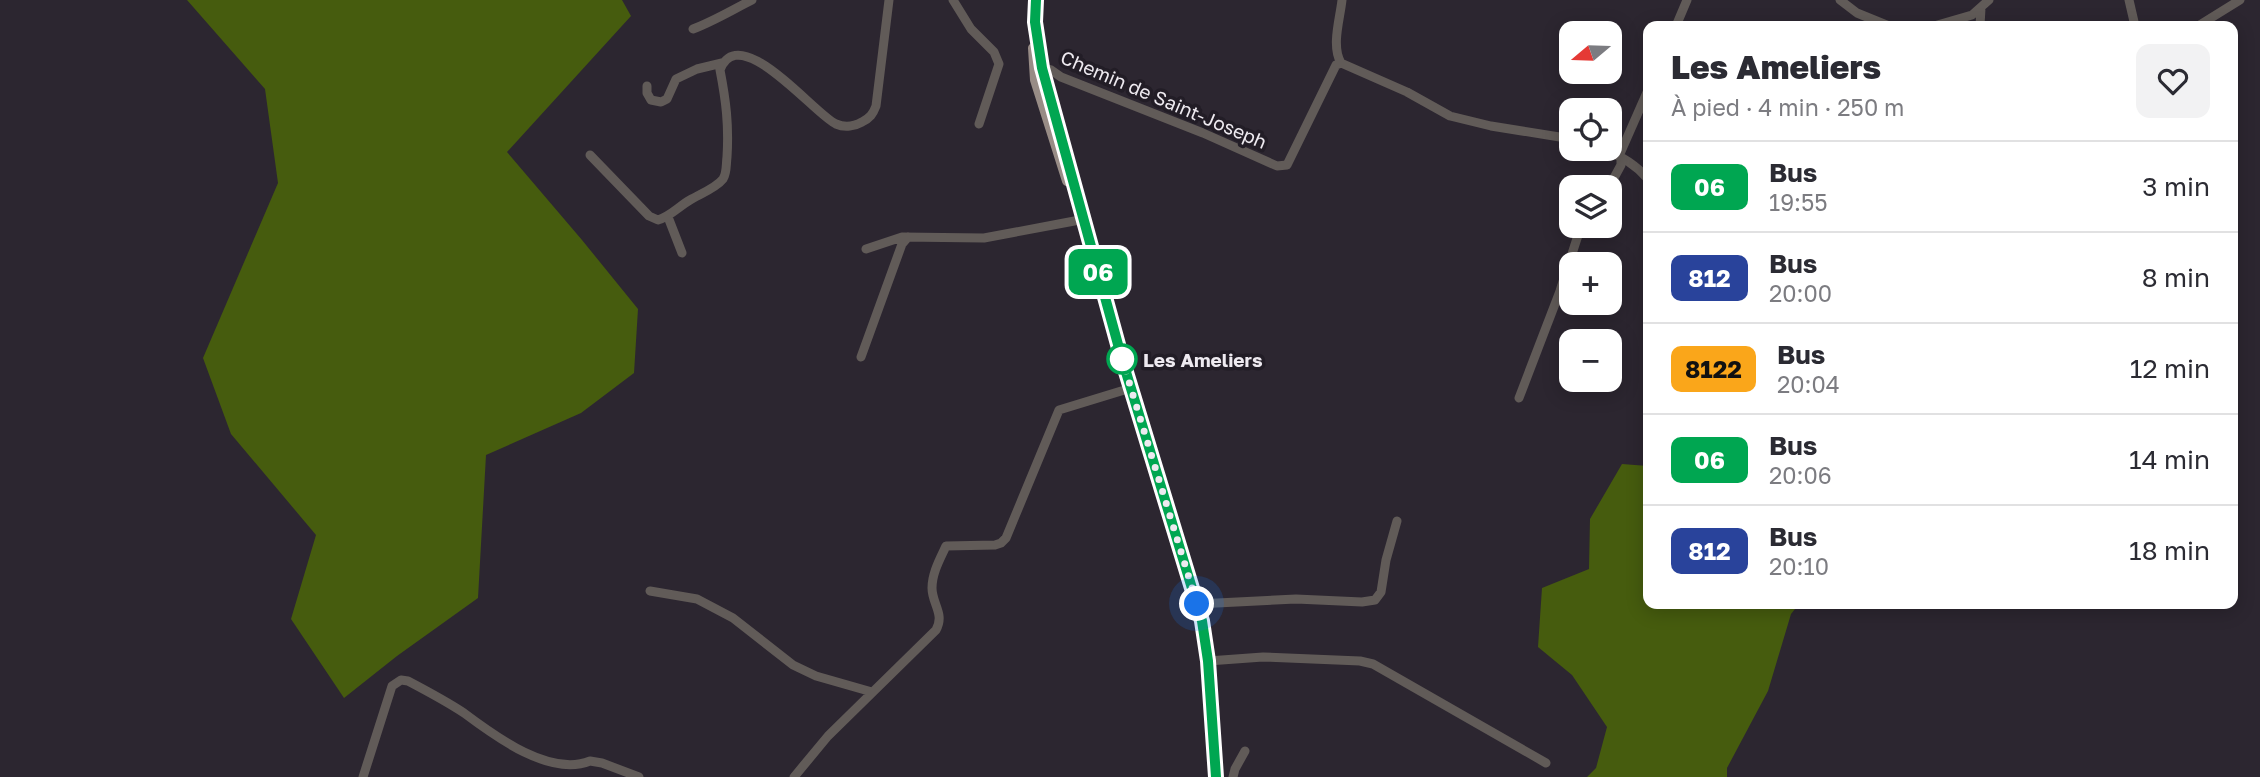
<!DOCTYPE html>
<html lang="fr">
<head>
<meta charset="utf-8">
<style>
  body { margin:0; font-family:"Golos Text",sans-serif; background:#f2f2f3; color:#2b2b33; height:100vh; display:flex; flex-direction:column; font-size:26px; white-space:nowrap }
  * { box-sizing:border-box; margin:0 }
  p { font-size:23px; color:#7c7c81 }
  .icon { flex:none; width:38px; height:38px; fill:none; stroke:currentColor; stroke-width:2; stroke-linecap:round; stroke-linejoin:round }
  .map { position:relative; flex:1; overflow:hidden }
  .panel { position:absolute; left:1643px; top:21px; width:595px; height:588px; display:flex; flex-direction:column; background:#fff; border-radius:14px; box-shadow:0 4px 18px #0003 }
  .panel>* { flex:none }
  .badge { padding:0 14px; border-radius:10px; font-size:24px; line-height:46px }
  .needle { width:46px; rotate:251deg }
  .fabs { position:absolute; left:1559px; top:21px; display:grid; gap:14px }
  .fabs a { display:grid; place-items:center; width:63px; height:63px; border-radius:14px; background:#fff; box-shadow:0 4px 18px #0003; font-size:35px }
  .you { position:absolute; width:35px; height:35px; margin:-18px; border:5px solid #fff; border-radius:50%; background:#1a73e8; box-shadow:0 0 0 10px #1a73e833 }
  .map>.badge { position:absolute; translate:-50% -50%; box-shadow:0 0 0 4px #fff }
  .round { display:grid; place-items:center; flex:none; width:74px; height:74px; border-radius:14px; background:#f2f2f3 }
  .headline { display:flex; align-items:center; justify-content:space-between; height:119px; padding:0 28px }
  h1 { font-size:33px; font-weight:800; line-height:52px }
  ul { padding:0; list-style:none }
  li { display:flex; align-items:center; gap:21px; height:91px; padding:0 28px; border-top:2px solid #e1e1e2 }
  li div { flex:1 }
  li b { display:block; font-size:26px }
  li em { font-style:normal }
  li .badge { min-width:77px; font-weight:700; text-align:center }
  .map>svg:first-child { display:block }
  .green { fill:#465c0e }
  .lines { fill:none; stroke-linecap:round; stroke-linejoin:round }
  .minor { stroke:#615b58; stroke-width:9 }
  .major { stroke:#988c86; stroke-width:10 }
  .line-casing { stroke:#fff; stroke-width:16 }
  .line { stroke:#00a651; stroke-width:10 }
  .walk { stroke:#eeeaf0; stroke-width:7; stroke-dasharray:0 12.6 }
  .stop-dot { fill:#fff; stroke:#00a651; stroke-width:3.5 }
  .labels { text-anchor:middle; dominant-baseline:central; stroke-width:7; stroke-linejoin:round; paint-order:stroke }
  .street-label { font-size:19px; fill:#eeeaf0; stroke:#221d26 }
  .stop-label { font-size:19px; font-weight:bold; fill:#eeeaf0; stroke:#221d26; text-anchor:start }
</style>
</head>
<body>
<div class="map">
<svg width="2260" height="777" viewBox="0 0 2260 777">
  <rect width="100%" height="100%" fill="#2c2630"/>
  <path class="green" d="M187,0H622L631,16L507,152L582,240L638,309L634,373L581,413L486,455L478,598L397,656L344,698L291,619L316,535L231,434L203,358L278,183L265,89Z
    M1622,464L1648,466V604H1799L1791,614L1768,691L1727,768V777H1587L1596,768L1607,727L1572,675L1538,647L1542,588L1589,569L1590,519Z"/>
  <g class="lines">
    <path class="minor" d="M953,0L971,29L994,52L999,64L979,124
      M1840,0L1857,13L1889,26
      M2129,0L2135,26
      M1676,26L1687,0
      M1934,26L1972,15L1989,0
      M1980,26L1981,8
      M2198,26L2240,0
      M693,29C714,21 732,10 752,0
      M1341,63C1331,46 1340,19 1342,0
      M1038,67L1051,70L1061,77L1203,133L1277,166L1287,165L1336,65L1341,63L1407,92L1450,116L1491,126L1572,139
      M647,86V93L651,100L661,102L667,99L676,79L697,69L722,63
      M1602,149C1620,155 1636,165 1648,179
      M590,155L649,216L658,220C671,216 678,207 690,200C700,194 716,188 723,179C727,173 726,164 727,157C729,125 726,101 720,70C739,19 815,115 836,124C845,128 855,126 862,122C870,118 873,114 876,106L889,0
      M1619,156L1648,90
      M1609,187L1621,165V157
      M668,217L682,253
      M866,249L902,237L984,238L1085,219
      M861,357L902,244L908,237
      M1519,398L1560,291L1581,226
      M650,591L697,599L733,618L793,665L816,676L872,692
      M1197,604L1296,599L1362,602L1375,600L1381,592L1386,560L1397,521
      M1208,661L1263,657L1360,661L1373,664L1546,763
      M363,777L392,686L401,680L408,681C427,691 446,701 464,713C496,737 550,777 590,761L602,763L639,777
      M794,777L828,736L936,630C945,614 932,604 932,588C932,573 940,559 946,546L995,545L1001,543L1006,538L1059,410L1131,388
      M1233,777L1235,769L1245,751"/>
    <path class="major" d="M1035,22L1042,68L1093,256L1135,403L1202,621L1208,662L1216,777
      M1033,28L1036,0
      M1033,48L1035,80L1067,181"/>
  </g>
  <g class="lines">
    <defs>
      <path id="line" d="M1036,0L1035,22L1042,68L1122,359L1202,621L1208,661L1216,777"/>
    </defs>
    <use href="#line" class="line-casing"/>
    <use href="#line" class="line"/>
    <path class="walk" d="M1122,359L1197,604"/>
  </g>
  <circle class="stop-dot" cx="1122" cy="359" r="14"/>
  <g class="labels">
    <g class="street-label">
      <text transform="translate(1164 99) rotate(23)">Chemin de Saint-Joseph</text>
    </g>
    <g class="stop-label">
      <text x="1143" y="359">Les Ameliers</text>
    </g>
  </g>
</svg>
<div class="fabs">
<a><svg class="needle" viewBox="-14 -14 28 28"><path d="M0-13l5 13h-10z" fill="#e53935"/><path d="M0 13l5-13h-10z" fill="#7c7c81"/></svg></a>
<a><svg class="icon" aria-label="locate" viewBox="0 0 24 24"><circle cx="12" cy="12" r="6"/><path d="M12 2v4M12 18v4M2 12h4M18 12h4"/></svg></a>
<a><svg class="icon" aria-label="layers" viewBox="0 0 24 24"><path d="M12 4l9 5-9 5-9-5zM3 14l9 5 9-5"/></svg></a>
<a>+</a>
<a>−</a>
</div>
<div class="you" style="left:1197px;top:604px"></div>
<b class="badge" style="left:1098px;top:272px;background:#00a651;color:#fff">06</b>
<section class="panel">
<div class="headline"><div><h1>Les Ameliers</h1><p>À pied · 4 min · 250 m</p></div><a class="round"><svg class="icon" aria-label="heart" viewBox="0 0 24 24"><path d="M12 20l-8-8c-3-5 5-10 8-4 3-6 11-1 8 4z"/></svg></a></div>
<ul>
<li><span class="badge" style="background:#00a651;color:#fff">06</span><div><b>Bus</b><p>19:55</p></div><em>3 min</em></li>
<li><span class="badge" style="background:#29439b;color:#fff">812</span><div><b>Bus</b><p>20:00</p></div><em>8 min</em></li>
<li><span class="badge" style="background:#faa61a;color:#111">8122</span><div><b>Bus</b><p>20:04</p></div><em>12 min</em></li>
<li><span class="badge" style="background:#00a651;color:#fff">06</span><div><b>Bus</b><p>20:06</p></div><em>14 min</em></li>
<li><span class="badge" style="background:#29439b;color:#fff">812</span><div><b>Bus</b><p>20:10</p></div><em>18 min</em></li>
</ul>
</section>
</div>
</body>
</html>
